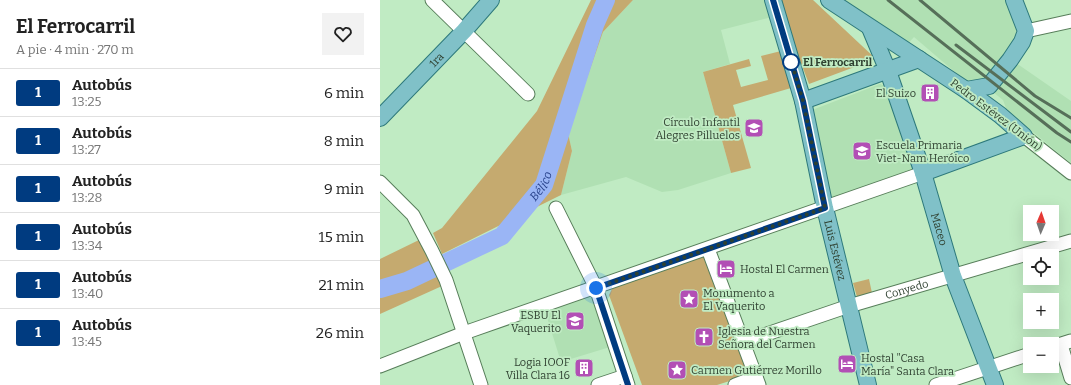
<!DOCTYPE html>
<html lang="es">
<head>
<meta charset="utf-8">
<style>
  body { margin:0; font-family:Bitter,serif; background:#f2f2f2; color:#222; height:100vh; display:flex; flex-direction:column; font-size:15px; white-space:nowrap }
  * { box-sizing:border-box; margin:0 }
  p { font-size:13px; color:#767676 }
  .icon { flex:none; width:22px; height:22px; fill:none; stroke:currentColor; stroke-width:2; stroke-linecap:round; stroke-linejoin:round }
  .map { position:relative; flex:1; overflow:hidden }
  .sheet { display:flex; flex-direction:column; background:#fff; width:380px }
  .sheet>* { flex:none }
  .badge { padding:0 8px; border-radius:3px; font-size:14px; line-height:26px }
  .needle { width:26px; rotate:2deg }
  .tools { position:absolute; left:643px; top:205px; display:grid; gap:8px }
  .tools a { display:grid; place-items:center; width:36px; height:36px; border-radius:0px; background:#fff; box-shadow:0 4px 16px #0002; font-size:20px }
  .you { position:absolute; width:20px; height:20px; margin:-10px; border:3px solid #fff; border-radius:50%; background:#1a73e8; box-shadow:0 0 0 6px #1a73e833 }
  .map>.badge { position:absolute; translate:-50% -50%; box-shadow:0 0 0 2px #fff }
  .round { display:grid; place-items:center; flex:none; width:42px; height:42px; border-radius:0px; background:#f2f2f2 }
  .headline { display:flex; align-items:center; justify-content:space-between; height:68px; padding:0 16px }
  h1 { font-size:19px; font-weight:700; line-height:30px }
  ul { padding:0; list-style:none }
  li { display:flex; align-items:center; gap:12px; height:48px; padding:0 16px; border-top:1px solid #e0e0e0 }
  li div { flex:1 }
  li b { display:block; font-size:15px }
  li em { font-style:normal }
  li .badge { min-width:44px; font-weight:700; text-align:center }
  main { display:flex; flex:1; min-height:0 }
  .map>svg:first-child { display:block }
  .built { fill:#b0e0b3 }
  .green { fill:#c5aa6f }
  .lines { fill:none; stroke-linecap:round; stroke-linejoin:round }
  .river { stroke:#9ab5f5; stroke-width:18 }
  .minor-casing { stroke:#577e5a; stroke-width:15 }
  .major-casing { stroke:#2d797b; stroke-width:18 }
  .minor { stroke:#fff; stroke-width:13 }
  .major { stroke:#80c1c8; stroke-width:16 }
  .rail { stroke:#566f59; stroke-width:3 }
  .line-casing { stroke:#fff; stroke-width:9 }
  .line { stroke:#003b80; stroke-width:6 }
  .walk { stroke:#2f4131; stroke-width:4; stroke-dasharray:0 7.2 }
  .stop-dot { fill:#fff; stroke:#003b80; stroke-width:2 }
  .labels { text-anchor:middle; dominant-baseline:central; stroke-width:3.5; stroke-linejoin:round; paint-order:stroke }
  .street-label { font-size:11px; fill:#2f4131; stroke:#c0ebc3 }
  .stop-label { font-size:11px; font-weight:bold; fill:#2f4131; stroke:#c0ebc3; text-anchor:start }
  .poi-label { font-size:11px; fill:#2f4131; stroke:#c0ebc3; text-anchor:start }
  .water-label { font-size:12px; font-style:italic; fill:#29438c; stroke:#c0ebc3 }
</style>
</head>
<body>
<main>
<section class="sheet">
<div class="headline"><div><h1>El Ferrocarril</h1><p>A pie · 4 min · 270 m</p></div><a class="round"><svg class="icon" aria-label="heart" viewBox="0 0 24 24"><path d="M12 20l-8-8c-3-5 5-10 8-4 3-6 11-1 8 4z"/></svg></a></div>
<ul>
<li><span class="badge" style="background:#003b80;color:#fff">1</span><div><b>Autobús</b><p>13:25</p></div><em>6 min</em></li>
<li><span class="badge" style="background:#003b80;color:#fff">1</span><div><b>Autobús</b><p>13:27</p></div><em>8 min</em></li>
<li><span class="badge" style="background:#003b80;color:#fff">1</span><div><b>Autobús</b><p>13:28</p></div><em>9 min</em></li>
<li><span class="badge" style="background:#003b80;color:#fff">1</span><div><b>Autobús</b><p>13:34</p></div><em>15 min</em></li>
<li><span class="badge" style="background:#003b80;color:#fff">1</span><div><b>Autobús</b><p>13:40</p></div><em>21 min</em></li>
<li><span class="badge" style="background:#003b80;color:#fff">1</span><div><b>Autobús</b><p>13:45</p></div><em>26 min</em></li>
</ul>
</section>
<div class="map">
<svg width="691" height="385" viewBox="0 0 691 385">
  <rect width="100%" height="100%" fill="#c0ebc3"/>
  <path class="built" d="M253,0H387L392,17L341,30L350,64L323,72L351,173L298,190L282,192L246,177L181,195L192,151L188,133L223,32Z
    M464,0H627L638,36L630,60L639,65L691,101V163L627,111L623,100L604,85H590L534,37L524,48Z
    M500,84L506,86L533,167L531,171L452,198L448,195L432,110Z
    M213,295L230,347L181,362L165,311Z"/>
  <path class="green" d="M211,0H253L223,32L188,133L192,151L181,195L62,254L53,233L62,228L157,111Z
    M397,0H433L496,59L429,84Z
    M401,51L411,88L353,105L371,168L351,173L323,72L369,59L371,66L356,70L361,87L388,80L381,56Z
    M41,239L62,286L0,314V259Z
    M322,255L330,258L367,366L359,378L337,385H262L229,295L233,287Z
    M489,279L492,293L477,297L473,283Z"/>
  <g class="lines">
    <path class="river" id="s1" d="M0,289L27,281L122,236L164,185L215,25L226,0"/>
    <defs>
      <g id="minor">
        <path d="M52,0L148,94"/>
        <path d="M646,31L691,21"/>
        <path d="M644,136L691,173"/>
        <path d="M0,182L33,215L52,251L66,280L101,385"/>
        <path d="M176,208L216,288L248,385"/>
        <path d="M328,249L379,385"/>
        <path id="s2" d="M363,342L469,306L691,241"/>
        <path d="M681,345L691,378"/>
        <path d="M672,347L691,341"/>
        <path d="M0,366L84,333L543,173"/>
        <path d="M218,385L245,376"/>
        <path d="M355,385L376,377"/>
        <path d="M556,385L650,354"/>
      </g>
      <g id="major">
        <path id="s3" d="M393,0L423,101L445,208L488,385"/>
        <path d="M449,0L586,90L620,115L644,136L543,173"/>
        <path id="s4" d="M490,28L508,71L543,173L573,276L615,385"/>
        <path d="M586,90L609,86L630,60L642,42L646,31L634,0"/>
        <path d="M423,101L539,59"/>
        <path id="s5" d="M0,118L84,31L111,0"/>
      </g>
    </defs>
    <use href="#minor" class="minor-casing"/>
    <use href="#major" class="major-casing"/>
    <use href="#minor" class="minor"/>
    <use href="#major" class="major"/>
    <path class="rail" d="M508,0L677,133L691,142
      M540,0L655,96L691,118
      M576,45L691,132"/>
  </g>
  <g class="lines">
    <defs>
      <path id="line" d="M248,385L216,288L445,208L423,101L393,0"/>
    </defs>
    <use href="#line" class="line-casing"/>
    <use href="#line" class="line"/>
    <path class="walk" d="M216,288L445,208L423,101L410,57L411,62"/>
  </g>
  <defs>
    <symbol id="building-square" viewBox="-11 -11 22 22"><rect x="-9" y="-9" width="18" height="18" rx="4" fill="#b24fb5" stroke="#c0ebc3"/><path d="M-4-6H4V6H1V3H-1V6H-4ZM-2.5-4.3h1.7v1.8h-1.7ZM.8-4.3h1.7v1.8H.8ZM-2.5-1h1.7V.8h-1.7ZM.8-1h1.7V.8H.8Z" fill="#fff"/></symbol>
    <symbol id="school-square" viewBox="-11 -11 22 22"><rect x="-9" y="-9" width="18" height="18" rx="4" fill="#b24fb5" stroke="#c0ebc3"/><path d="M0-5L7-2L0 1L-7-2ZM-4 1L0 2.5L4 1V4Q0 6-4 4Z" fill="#fff"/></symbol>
    <symbol id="hotel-square" viewBox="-11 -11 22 22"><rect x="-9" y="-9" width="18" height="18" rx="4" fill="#b24fb5" stroke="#c0ebc3"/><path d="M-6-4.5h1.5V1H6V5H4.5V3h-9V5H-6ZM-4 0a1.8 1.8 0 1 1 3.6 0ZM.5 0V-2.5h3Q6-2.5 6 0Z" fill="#fff"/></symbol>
    <symbol id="sight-square" viewBox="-11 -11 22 22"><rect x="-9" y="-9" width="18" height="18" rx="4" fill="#b24fb5" stroke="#c0ebc3"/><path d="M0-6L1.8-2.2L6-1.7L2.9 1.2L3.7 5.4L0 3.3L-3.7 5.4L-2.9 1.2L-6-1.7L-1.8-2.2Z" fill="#fff"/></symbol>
    <symbol id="church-square" viewBox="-11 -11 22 22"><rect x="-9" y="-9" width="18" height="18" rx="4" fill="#b24fb5" stroke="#c0ebc3"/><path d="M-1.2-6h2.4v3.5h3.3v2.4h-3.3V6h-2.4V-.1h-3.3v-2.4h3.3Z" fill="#fff"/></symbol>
  </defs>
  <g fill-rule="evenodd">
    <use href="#building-square" x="539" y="82" width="22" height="22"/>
    <use href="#school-square" x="363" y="117" width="22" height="22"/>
    <use href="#school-square" x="471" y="140" width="22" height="22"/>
    <use href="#hotel-square" x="335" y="258" width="22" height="22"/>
    <use href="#sight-square" x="298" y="288" width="22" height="22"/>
    <use href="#school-square" x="184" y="310" width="22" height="22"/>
    <use href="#church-square" x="313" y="326" width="22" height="22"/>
    <use href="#hotel-square" x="456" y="353" width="22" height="22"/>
    <use href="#building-square" x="193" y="357" width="22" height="22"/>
    <use href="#sight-square" x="286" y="359" width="22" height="22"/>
  </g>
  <circle class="stop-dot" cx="411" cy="62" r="8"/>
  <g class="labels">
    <g class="street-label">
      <text stroke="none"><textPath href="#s5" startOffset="81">1ra</textPath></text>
      <text transform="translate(616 115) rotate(37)">Pedro Estévez (Unión)</text>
      <text stroke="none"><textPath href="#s4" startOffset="213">Maceo</textPath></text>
      <text stroke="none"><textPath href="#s3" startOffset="258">Luis Estévez</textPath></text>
      <text stroke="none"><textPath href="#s2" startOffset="172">Conyedo</textPath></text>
    </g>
    <g class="stop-label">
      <text x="423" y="62">El Ferrocarril</text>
    </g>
    <g class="poi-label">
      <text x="536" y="93" text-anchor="end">El Suizo</text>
      <text x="360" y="122" text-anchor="end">Círculo Infantil<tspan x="360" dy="13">Alegres Pilluelos</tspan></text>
      <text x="496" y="145">Escuela Primaria<tspan x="496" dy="13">Viet-Nam Heróico</tspan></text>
      <text x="360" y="269">Hostal El Carmen</text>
      <text x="323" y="293">Monumento a<tspan x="323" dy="13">El Vaquerito</tspan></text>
      <text x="181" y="315" text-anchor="end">ESBU El<tspan x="181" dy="13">Vaquerito</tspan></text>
      <text x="338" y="331">Iglesia de Nuestra<tspan x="338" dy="13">Señora del Carmen</tspan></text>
      <text x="481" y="358">Hostal "Casa<tspan x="481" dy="13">María" Santa Clara</tspan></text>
      <text x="190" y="362" text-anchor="end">Logia IOOF<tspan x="190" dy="13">Villa Clara 16</tspan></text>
      <text x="311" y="370">Carmen Gutiérrez Morillo</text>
    </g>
    <g class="water-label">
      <text stroke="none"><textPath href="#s1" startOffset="197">Bélico</textPath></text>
    </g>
  </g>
</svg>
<div class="tools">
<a><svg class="needle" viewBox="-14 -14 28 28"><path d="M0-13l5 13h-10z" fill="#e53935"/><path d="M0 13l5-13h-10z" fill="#767676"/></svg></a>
<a><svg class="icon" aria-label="locate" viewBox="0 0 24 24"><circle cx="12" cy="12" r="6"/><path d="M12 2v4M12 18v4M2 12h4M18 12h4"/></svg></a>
<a>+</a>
<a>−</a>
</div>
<div class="you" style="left:216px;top:288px"></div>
</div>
</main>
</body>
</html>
